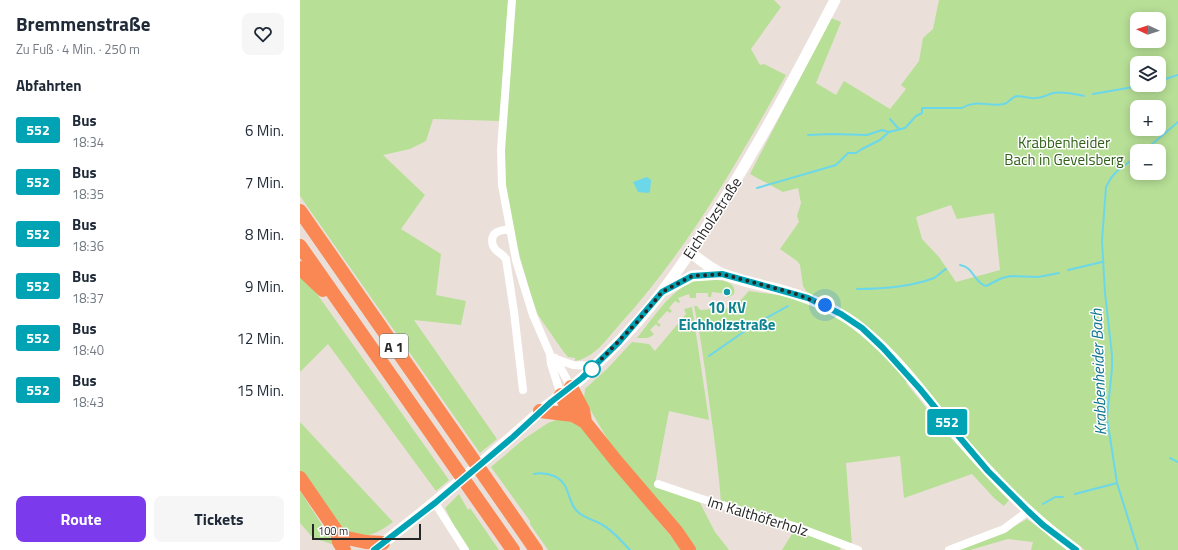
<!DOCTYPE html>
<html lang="de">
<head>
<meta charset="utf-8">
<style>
  body { margin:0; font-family:"Titillium Web",sans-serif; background:#f6f6f7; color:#1f2937; height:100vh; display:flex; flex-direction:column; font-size:15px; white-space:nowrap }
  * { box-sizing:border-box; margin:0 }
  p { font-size:13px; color:#747a83 }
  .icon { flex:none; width:22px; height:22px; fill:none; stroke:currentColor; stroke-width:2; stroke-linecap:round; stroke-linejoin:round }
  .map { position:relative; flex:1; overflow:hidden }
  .side { display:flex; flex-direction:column; background:#fff; width:300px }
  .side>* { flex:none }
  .badge { padding:0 8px; border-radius:3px; font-size:14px; line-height:26px }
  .needle { width:26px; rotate:274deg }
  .buttons { position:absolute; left:830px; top:12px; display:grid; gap:8px }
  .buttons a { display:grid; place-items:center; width:36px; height:36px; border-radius:8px; background:#fff; box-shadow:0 2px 10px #0003; font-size:20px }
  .scale { position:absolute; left:12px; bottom:10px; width:109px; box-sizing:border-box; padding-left:4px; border:2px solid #272727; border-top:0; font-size:11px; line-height:14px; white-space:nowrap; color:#272727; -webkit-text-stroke:3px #fff; paint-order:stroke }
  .you { position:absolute; width:20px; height:20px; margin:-10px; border:3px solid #fff; border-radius:50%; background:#1a73e8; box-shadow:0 0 0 6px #1a73e833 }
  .map>.badge { position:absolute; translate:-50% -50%; box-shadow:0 0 0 2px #fff }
  h2 { padding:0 16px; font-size:15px; line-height:36px }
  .round { display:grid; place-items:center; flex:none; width:42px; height:42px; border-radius:8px; background:#f6f6f7 }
  .head { display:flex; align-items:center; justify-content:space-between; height:68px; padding:0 16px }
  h1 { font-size:19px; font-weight:700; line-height:30px }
  .action { display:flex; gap:8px; margin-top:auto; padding:8px 16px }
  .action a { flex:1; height:46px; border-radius:8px; background:#7c3aed; color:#fff; font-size:16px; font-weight:700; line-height:46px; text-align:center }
  .action a+a { background:#f6f6f7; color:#1f2937 }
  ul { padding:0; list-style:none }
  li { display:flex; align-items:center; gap:12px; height:52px; padding:0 16px }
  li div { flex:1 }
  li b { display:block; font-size:15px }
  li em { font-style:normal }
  li .badge { min-width:44px; font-weight:700; text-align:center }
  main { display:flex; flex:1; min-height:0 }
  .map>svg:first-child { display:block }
  .green { fill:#b7df96; fill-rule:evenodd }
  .water { fill:#6dd7ea }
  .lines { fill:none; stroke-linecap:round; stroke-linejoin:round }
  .stream { stroke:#6dd7ea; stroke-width:2 }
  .street { stroke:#fff; stroke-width:8 }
  .secondary { stroke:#fff; stroke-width:11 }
  .highway { stroke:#f98854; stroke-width:14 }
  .line-casing { stroke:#fff; stroke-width:9 }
  .line { stroke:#00a3b4; stroke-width:6 }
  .walk { stroke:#272727; stroke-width:4; stroke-dasharray:0 7.2 }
  .culture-dot { fill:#0f9aa8; stroke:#fff; stroke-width:1.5 }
  .stop-dot { fill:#fff; stroke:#00a3b4; stroke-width:2 }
  .labels { text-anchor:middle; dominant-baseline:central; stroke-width:3; stroke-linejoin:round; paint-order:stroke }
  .shield { fill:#fff; stroke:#686868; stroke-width:1 }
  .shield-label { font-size:14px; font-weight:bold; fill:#272727 }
  .park-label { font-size:15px; fill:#31601b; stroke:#fff }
  .street-label { font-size:15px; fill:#272727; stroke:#fff }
  .culture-label { font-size:15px; font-weight:bold; fill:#0d838f; stroke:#fff }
  .water-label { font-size:16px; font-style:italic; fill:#117492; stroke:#fff }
</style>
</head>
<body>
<main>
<section class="side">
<div class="head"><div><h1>Bremmenstraße</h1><p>Zu Fuß · 4 Min. · 250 m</p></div><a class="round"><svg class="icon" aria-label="heart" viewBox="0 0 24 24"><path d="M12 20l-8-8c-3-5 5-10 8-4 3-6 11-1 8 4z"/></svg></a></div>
<h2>Abfahrten</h2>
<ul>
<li><span class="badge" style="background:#00a3b4;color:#fff">552</span><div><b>Bus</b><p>18:34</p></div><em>6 Min.</em></li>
<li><span class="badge" style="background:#00a3b4;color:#fff">552</span><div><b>Bus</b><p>18:35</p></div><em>7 Min.</em></li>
<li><span class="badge" style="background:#00a3b4;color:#fff">552</span><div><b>Bus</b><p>18:36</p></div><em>8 Min.</em></li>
<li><span class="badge" style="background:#00a3b4;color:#fff">552</span><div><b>Bus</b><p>18:37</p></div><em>9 Min.</em></li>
<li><span class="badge" style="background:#00a3b4;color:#fff">552</span><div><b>Bus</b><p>18:40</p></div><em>12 Min.</em></li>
<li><span class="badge" style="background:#00a3b4;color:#fff">552</span><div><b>Bus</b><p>18:43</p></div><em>15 Min.</em></li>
</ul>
<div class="action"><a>Route</a><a>Tickets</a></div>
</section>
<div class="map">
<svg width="878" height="550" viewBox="0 0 878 550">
  <rect width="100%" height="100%" fill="#eae0d9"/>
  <path class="green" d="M0,0H208L200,121L133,119L126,141L110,149L83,155L125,195L101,229L141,254L136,295L166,301L161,325L114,320L197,439L180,453L0,196Z
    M214,0H474L481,7L451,49L460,65L464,64L486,75C437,163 387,251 319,325C307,339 294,358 275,361V358L268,357L263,351L238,315L231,295L215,240L205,186L204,152Z
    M639,0H878V550H785L732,509L692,471L611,373L515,297L506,291L503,286L500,265L497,261L480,249L499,222L497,216L501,203L498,188L483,192L450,174L531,18L541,22L516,83L536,95L544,81L590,109L606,89L601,85L619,61L623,38L633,29ZM837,19H859V41H837ZM837,63H859V85H837ZM837,107H859V129H837ZM837,151H859V173H837ZM651,205L657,219L694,213L700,270L656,282L639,257L622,239L616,217Z
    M0,273L5,277L149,480L136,491L28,344L0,372Z
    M401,279C412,280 438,278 434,294L427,298V294L412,292L411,297H408V293H396V298H390L389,294L378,298L380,302L379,303L375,301L369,308L372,311L370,313L367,311L357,322L361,325L359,327L356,324L350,330L354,334C350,339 343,338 337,338C352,319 367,296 388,283L389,284L391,282Z
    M449,291L484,296L509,303L535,315L578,347L609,381L606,383L649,436L709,500L704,506L695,499L672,474L604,498L600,456L546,463L552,546L421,503C419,473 415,444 411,415C406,378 402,342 394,306H397L400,310L429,308L438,303Z
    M392,307L409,420L369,411L355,484L398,499L415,532L429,550H393L315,452L284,399L285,389L286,388L307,369L332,342L349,344L355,351L386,314L384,309Z
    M264,417L283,429L382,550H248L230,524V521L191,467L224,439L248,423Z
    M0,422L93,522C80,531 68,540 52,533C48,532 46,530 43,529L0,472Z
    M0,491L35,545L13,538L0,523Z
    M159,494L168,510L170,508L199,550H169L155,528L145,508Z
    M727,519L769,550H731L733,542L708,539L670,550H654L704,532Z
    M495,529L541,547L540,550H482Z"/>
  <path class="water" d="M347,177L351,180L350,192L348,193L338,192L333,182Z"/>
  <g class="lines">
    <path class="stream" d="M859,81L878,75
      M793,94L845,85
      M590,119L597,127L600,129
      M508,135L532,134L567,135L582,130L589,132
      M844,151L878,122
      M837,156L816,172L811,178L806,187L802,241L805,293L812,355V368L807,418L817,483L838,550
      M457,188L536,165L548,153H556L562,149L580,140L589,132L605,128L616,116L622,113V108H662C676,99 689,107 704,104C709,103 711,97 717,96C723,96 729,99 736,98C742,98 747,95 753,93C763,91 775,94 784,96
      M660,265C674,267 674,283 686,286L702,278L711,276L738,277L759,273
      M768,270L802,262
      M557,289C583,289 610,287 634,278C638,276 642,271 646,269
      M409,356L452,326L488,306
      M870,458L878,462
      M234,474C242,472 247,473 254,476C272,484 266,503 279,513C285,518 294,520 301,524C313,530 321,541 330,550
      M775,494L817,483
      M743,504L755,497H763"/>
    <path class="street" d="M212,0L201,150L202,185L216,260L233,315L250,354L251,364L261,395
      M210,229C206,230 201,230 197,232C190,236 191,246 197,251C201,254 203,255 206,259L214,312L223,390
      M255,358L271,387
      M256,359L273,365L295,366
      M358,484L399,498L497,527L558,550
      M135,503L165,550
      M649,550L704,529L728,511"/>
    <path class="secondary" d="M390,252C400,260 411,269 423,274C441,281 462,285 481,290C510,298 539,310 562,329C598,358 626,397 655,433C691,476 730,517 776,550
      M366,290L392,276L422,274
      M74,550C130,507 184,462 237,414C251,401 268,391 282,378C302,360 321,340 339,320C366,289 389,255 411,220C457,149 496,75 535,0"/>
    <path class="highway" d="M0,211L236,550
      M0,246L213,550
      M0,268L23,290
      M271,387L283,410L285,422
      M261,395L267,407L273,415
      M240,411L273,415L285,422L317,462L376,531L389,550
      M0,478L37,532L39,542L44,550
      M47,538L66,542L83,543"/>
  </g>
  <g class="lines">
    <defs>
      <path id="line" d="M74,550L135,503L213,437L251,402L282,378L319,342L362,292L392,276L422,274L508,298L541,314L562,328L583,348L620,389L655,432L688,471L728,511L743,525L776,550"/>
    </defs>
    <use href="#line" class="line-casing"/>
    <use href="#line" class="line"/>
    <path class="walk" d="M292,369L339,320L362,292L392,276L422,274L493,293L525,305"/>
  </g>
  <circle class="culture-dot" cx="427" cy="292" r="4"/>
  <circle class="stop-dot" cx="292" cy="369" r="8"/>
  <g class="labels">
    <rect class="shield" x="80" y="334" width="28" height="24" rx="3"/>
    <g class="shield-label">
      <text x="94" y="346">A 1</text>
    </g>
    <g class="park-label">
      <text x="764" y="142">Krabbenheider<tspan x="764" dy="17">Bach in Gevelsberg</tspan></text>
    </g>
    <g class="street-label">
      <text transform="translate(412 218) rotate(-57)">Eichholzstraße</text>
      <text transform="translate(458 516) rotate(17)">Im Kalthöferholz</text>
    </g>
    <g class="culture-label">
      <text x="427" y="307">10 KV<tspan x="427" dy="17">Eichholzstraße</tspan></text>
    </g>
    <g class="water-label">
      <text transform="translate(798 372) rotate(-92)">Krabbenheider Bach</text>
    </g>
  </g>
</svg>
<div class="buttons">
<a><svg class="needle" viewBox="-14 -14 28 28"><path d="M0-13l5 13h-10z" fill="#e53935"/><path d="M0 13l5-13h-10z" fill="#747a83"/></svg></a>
<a><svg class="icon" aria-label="layers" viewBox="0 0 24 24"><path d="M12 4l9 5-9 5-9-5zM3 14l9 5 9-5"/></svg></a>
<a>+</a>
<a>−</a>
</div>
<div class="scale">100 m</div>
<div class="you" style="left:525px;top:305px"></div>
<b class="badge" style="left:647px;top:422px;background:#00a3b4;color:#fff">552</b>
</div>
</main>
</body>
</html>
